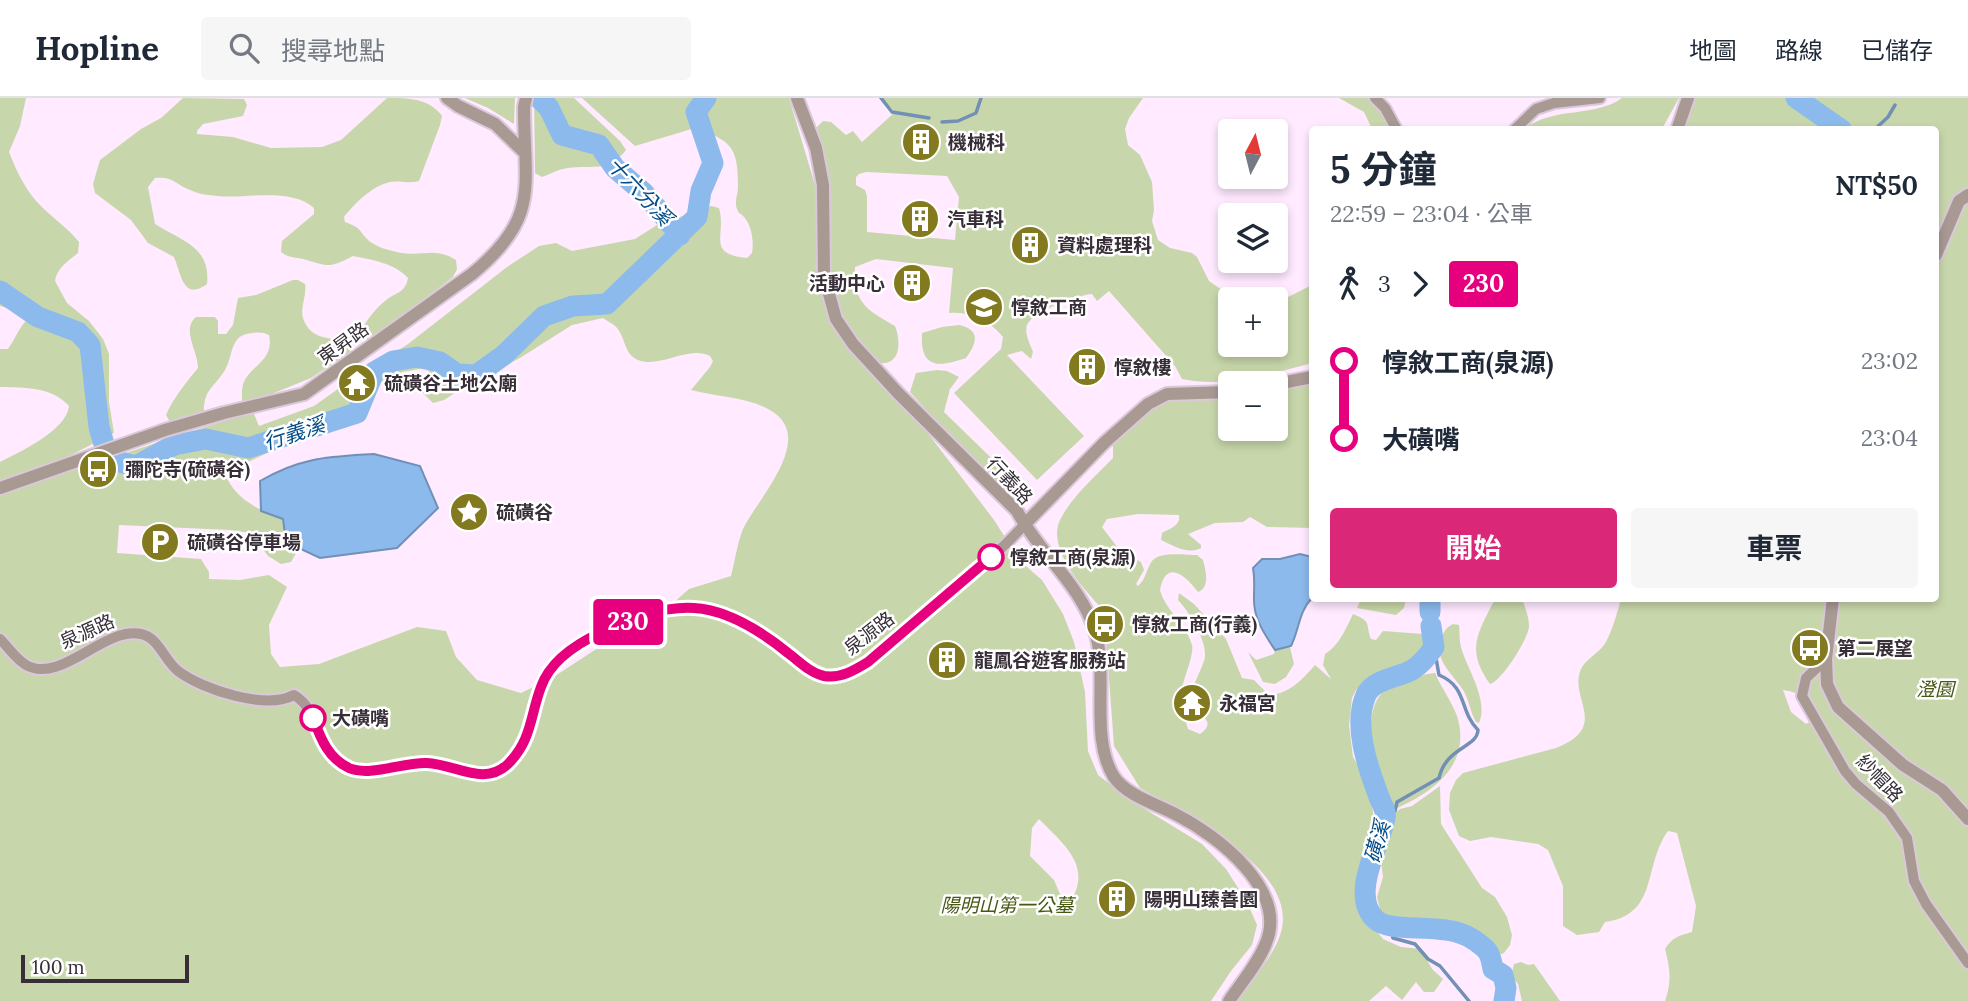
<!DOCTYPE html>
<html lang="zh-TW">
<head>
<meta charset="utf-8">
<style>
  body { margin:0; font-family:Lora,"Noto Sans TC",serif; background:#f6f6f7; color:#1f2937; height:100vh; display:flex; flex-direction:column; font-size:26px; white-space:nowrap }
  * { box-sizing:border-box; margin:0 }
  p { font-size:23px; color:#747a83 }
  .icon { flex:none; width:38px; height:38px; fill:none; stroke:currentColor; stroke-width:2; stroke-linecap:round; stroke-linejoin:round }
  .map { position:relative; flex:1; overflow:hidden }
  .drawer { position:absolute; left:1309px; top:28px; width:630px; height:476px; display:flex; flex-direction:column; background:#fff; border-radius:7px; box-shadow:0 4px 10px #0003 }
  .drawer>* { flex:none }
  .badge { padding:0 14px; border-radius:5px; font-size:24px; line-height:46px }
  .needle { width:46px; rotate:7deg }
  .controls { position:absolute; left:1218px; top:21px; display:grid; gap:14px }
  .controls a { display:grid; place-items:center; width:70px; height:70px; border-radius:7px; background:#fff; box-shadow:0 4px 10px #0003; font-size:35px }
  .scale { position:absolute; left:21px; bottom:18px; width:168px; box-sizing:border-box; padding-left:7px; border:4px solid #372e37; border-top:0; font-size:19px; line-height:24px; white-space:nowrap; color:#372e37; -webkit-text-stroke:5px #fff; paint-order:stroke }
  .map>.badge { position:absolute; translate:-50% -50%; box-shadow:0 0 0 4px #fff }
  .legs { display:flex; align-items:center; gap:10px; height:77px; padding:0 21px; font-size:23px }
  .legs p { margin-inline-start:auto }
  .summary { display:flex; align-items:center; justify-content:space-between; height:119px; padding:0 21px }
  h1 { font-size:38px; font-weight:700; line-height:52px }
  .primary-button { display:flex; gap:14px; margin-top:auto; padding:14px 21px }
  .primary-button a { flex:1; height:80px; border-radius:7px; background:#db2777; color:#fff; font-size:28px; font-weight:700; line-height:80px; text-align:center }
  .primary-button a+a { background:#f6f6f7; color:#1f2937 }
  ul { padding:0 21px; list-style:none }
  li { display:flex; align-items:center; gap:24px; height:77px; font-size:26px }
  li i { display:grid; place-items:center; width:10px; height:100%; margin:0 9px; background:currentColor }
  li i::after { content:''; width:18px; height:18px; margin:-9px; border:5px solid; border-radius:50%; background:#fff }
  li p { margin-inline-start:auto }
  li:first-child i { background:linear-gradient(#0000 50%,currentColor 0) }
  li:last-child i { background:linear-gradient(currentColor 50%,#0000 0) }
  header { display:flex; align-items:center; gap:42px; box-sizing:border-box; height:98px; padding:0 35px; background:#fff; border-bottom:2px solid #e0e1e3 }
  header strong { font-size:33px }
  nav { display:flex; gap:38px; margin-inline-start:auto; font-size:24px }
  .search { width:490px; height:63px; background:#f6f6f7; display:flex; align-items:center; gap:18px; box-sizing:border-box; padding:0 24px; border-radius:7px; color:#747a83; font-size:26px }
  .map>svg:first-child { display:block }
  .green { fill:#c8d7ab; fill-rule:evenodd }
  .water { fill:#8cbaed; stroke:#7290b6; stroke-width:2 }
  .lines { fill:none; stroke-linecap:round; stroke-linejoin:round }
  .stream { stroke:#7290b6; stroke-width:3.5 }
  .river { stroke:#8cbaed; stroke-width:21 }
  .minor-casing { stroke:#dbc8db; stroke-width:14 }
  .tertiary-casing { stroke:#dbc8db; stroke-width:16 }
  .minor { stroke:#a89993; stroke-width:10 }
  .tertiary { stroke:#a89993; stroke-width:12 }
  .line-1-casing { stroke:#fff; stroke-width:16 }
  .line-1 { stroke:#e6007e; stroke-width:10 }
  .stop-1-dot { fill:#fff; stroke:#e6007e; stroke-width:3.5 }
  .labels { text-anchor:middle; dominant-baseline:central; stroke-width:5; stroke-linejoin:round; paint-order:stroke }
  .poi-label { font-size:19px; font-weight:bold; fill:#372e37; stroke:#fff; text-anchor:start }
  .street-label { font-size:19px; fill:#372e37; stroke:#fff }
  .stop-label { font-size:19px; font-weight:bold; fill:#372e37; stroke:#fff; text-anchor:start }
  .park-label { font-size:19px; font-style:italic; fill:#465812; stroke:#fff }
  .water-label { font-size:21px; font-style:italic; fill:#044c88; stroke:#fff }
</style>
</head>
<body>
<header>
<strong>Hopline</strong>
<div class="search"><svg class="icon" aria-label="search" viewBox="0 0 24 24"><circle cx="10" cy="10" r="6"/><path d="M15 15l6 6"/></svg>搜尋地點</div>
<nav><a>地圖</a><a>路線</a><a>已儲存</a></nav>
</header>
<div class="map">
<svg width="1968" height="903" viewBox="0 0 1968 903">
  <rect width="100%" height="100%" fill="#ffeaff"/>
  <path class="green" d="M0,0H26L20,28L9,54C17,75 27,95 43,110C56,123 66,128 79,144L78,155C67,164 57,170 55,183L67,205L89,223L103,241L109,256V304L114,335L65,360L0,387V364C21,353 66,333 69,308C51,288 25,290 0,289V251H8C16,240 19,228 30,219L25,215L0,208Z
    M183,0L244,1L247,7L243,18L203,26L197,33V36L233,39L271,50L322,49L341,42L387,0C408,0 429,0 442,18L440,27L419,83C409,86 399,82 390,84C372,88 355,105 344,119L345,124C360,130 357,129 366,140C374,149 391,153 402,155C423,158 436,149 456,162L457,171L453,179L371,242L359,239C363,226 374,212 385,203C395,194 405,196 408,180C394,165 373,162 353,158C328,171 328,168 303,161C294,159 289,160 281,154L282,143L314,116V110C290,89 247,101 217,98C208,97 198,96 190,92C175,86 173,78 155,80L148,89L155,126C181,143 211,148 207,186C183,204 181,175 174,159L148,145L131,122L95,95L93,86L100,62L141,31L161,20Z
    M465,0H515L514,26L488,10Z
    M534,0H574L620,43L626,52C607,77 588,65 563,71C556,72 549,77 542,79L535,75Z
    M582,0H789L815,87L822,164L834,227L930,338L994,422L1020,463L1042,482L1063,516L1074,544L1085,594L1088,653L1098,677L1135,705L1202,746L1226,771L1247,804L1257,827L1252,847L1231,873L1211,903H0V396L236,319L254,316L259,328L314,308L338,291L408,246L507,169L539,148L556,145L572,153L635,141L657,127L711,108L719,110C727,137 705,156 747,160L752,155C754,144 752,128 744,119C739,113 740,118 737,111C734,104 738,96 738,89C738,49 732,43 695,30L635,48ZM603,220C607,223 614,226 617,230C626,241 624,256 638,262C660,271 688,247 710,258L713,263L710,269L691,292C717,299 751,299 773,314C816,342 755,404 743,431C737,446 735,463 731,478L689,491L654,522L610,542L552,580L521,595L477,582L456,559L446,533L417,529L319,566L280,569L271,556L269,527L287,489L269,477L240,482L209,481V474L201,461L117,455L119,427L230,432L251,435L268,458L281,466L291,464L299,450L286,444L283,421C261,413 239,403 228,382L244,366L311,334L352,323L369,307L381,284L402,274L425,270L429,273L422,294L433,305L444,302L472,284L520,260L572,227ZM1039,721C1064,747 1094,768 1069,806L1060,796L1054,782L1030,758L1032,730Z
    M882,0H1143L1129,20L1125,31L1128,47L1140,57L1152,84L1154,112L1152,123L1158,142L1170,150L1192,155L1197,159L1209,183L1235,201H1230V247H1276V205L1312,187V265C1271,276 1224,290 1182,281L1175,268L1109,193L1097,203L1092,196C1077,197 1033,213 1027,227C1024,235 1030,246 1033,254L1031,261L1022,253L1007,257L1084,338L1037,382L954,295L1001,251L1003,239C989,222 970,213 949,215L953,170L876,161L855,169C854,205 865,211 895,228C901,243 901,267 880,265L842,225L829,166L817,29L823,23L831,24L846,37L853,33L862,44L895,14ZM866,74L947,78L959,99L955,142L867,134V98L865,92L856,87V79L859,76Z
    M1339,0H1369L1381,12L1390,31H1372L1364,14Z
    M1622,0H1679L1662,31H1524C1554,8 1594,20 1622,0Z
    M1693,0H1968V717L1941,695L1968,725V903H1665C1672,884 1670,870 1665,851C1671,840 1680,837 1692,834L1696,808L1677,735L1668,733C1643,767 1659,817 1605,824L1599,834L1577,837L1563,828V788L1548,752L1538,746L1491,739L1470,743L1459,738L1449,712L1450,695L1456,682L1463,675L1556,650C1611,628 1568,601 1581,571C1586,561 1597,556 1604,547C1612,535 1617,515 1621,501L1936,500V32L1680,31ZM1783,592C1800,594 1810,603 1818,619L1806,626L1791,614Z
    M293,182H298L305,186C307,197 300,210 303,220C312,247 336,236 354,247L351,253L311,280L269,297L242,303C242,296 241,287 246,280C256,265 274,260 269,237C263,234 259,234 253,235C229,236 234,257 225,272C214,290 203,291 204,316L170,324L166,317C172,302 187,283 198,270C198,253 181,232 196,219H215L218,223V236H226L233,227L238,200L256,197Z
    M959,227C982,232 976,246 966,260C937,270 920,270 922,235L942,229Z
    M937,272L947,273L959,279L950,291L944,314L1021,389L1022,396L1015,405L1009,404L910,294L916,275Z
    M1312,285V430L1267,429L1250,419L1243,424L1215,425L1188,436L1201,447V450C1188,457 1174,448 1161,442L1162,435C1169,431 1181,428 1179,417L1138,416L1107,421L1102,429L1121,454L1141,464L1144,472L1136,486L1138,488C1146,481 1146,472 1152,463C1159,453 1186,457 1197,457L1203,462C1206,473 1210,490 1198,494C1186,478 1166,460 1160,492C1165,512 1186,525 1192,547C1195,558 1179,588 1180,605C1180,612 1186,623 1188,631L1200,636C1210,629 1210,623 1200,616L1204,599L1192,596C1194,583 1200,575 1204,563C1210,547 1189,513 1178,502L1179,495L1194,506L1226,541L1242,580L1254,582L1269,597C1289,596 1302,582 1315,567L1331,581L1323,567L1325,556C1339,548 1346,530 1353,516C1373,524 1365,526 1371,541L1376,542L1383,533L1423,536L1426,540L1424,556L1418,563L1409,570L1367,584L1356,592L1352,600L1349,627L1353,659L1369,686L1374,722L1359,790L1363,806L1370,825L1383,841L1401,849L1421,851L1432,871L1443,881L1434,894H1424L1416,884L1402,902L1386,888L1369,903H1237C1251,881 1277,856 1282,830C1294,769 1183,715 1140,690L1114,648L1106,539L1110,519C1091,499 1045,453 1060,422C1072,398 1095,379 1113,360V347C1126,329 1151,305 1175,302C1193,299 1212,299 1230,298V331H1276V291Z
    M1361,501V500L1406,501L1404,510L1396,517L1357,510Z
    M1495,501H1522C1525,509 1529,519 1529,528C1529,540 1502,583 1490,586C1465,551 1478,535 1495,501Z
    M1453,526L1459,527C1460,535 1459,541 1461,549C1467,571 1489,602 1479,625L1476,624C1470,614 1469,601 1463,592C1453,576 1431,560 1442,538C1445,532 1447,529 1453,526Z
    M1290,549L1294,566L1286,579L1275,586L1263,584L1248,554L1256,562L1274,556L1275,552Z
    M1435,575C1441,589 1453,606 1457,618C1472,666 1434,694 1395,711L1389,709C1377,677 1353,607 1393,586C1397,584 1403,584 1408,582C1418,579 1424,576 1435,575Z
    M1440,688L1441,726L1482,790L1495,799L1507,819L1512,837L1510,847L1504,855L1495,858L1486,853L1465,830L1399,826L1388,824L1381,815L1377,799L1383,779L1380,754L1389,739L1394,716L1400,711L1412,708Z
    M1521,864L1528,867L1534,866L1560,903H1522L1518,886L1511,878L1514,866Z"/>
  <path class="water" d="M374,356L420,368L438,410L397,450L320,460L286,444L283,421L261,413L260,383C301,359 328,359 374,356Z
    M1300,456L1312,459V500C1299,513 1299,532 1291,548L1275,552C1264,535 1253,520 1254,499C1254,488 1255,481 1253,470L1262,461H1280Z"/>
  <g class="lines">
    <path class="stream" d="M881,0L892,14L929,20
      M942,24L958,23L976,15L981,0
      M1874,32L1888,19L1895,7
      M1386,718L1395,713L1397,704L1439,680C1446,649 1477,650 1478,632C1459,613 1468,589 1439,577L1434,549
      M1390,829L1393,840L1415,846L1428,861L1440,868L1469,903"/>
    <path class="river" d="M539,0L549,10L562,37L599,47L615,70L644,95L680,137
      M1796,0L1842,32
      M0,193L38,219L78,234L90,247L99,329L106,353L116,363L136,368L174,347L206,341L248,350L357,315L374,274L393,263L417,259L440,264L457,276L476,277L504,257L544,218L573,208L607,206L697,119L701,93L713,65L696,14L706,0
      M1430,514V500
      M1431,528L1434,549C1428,558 1422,566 1412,572C1398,580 1373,581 1366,597C1353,626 1367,667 1378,696C1380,703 1387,713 1385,720C1380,747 1349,798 1376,822C1394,837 1445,822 1474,842C1488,852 1490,853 1493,871L1503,877L1506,890L1504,903"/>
    <defs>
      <path id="minor" d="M1375,0L1385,10L1397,32
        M1514,32L1536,11L1554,5L1600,0
        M0,541C8,549 16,561 26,567C61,587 104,528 141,536C158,539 165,563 178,573C203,592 266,612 294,597C322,614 312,647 345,667C367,681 393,666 417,665C438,665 478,682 494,675C500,673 507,667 511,662C515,657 521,652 524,646C537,624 534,597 547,576C569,540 627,522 666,512C709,501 754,527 786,553C798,562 811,576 826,578C836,580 847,576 856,572C873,563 886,547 901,535C942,499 987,468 1024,427
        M1826,561L1806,580L1802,598L1845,673L1856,686L1889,714L1907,740L1914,783L1926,806L1968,865"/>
      <path id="tertiary" d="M447,0L458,8L495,26L524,54
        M797,0L816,50L823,87L824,178L836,221L853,246L898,295L1017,413C1039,455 1081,487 1095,533C1109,577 1089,639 1114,679C1127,698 1157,706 1177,717C1218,738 1288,792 1266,845C1258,866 1241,885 1229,903
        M1677,32L1688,0
        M1936,157L1959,103L1968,97
        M1276,286L1312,279
        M0,390L165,332L224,315L304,296L472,176C541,119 524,89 524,9L526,0
        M1024,427L1104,345L1148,306L1167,296L1230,294
        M1833,500L1826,561L1827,586L1838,609L1903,667L1942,692L1968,721"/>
    </defs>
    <use href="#minor" class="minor-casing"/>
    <use href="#tertiary" class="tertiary-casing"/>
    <use href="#minor" class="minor"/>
    <use href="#tertiary" class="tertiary"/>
  </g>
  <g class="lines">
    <defs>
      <path id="line-1" d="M313,620C321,641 328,660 349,670C370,679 403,664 427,665C455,666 484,689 508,666C532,642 530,618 541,589C550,563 578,545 602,534C630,521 663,508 694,510C729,512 762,534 788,555C799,563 810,575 824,578C840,581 855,572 868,564L991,459"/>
    </defs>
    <use href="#line-1" class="line-1-casing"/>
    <use href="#line-1" class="line-1"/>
  </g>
  <defs>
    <symbol id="building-disc" viewBox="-11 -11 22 22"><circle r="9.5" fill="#837a1f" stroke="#fff"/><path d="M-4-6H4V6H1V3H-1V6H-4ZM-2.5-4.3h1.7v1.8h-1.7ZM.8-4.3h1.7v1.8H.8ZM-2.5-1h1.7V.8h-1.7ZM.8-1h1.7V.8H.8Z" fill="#fff"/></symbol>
    <symbol id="school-disc" viewBox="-11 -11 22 22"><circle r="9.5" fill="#837a1f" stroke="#fff"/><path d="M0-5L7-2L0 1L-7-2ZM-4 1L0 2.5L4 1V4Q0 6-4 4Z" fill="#fff"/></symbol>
    <symbol id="temple-disc" viewBox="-11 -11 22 22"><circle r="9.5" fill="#837a1f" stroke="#fff"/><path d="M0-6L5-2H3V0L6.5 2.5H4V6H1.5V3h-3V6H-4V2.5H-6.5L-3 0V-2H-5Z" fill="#fff"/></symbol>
    <symbol id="bus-disc" viewBox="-11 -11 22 22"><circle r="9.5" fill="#837a1f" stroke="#fff"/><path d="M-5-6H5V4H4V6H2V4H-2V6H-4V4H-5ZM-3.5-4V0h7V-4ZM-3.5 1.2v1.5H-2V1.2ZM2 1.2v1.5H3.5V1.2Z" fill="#fff"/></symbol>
    <symbol id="sight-disc" viewBox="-11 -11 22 22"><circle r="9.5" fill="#837a1f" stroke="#fff"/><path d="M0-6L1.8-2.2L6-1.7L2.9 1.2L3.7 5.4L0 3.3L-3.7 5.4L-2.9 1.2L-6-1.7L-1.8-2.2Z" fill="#fff"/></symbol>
    <symbol id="parking-disc" viewBox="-11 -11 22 22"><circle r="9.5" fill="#837a1f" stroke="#fff"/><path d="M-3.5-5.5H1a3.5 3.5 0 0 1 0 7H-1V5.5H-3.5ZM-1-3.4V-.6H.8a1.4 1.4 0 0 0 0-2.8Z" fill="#fff"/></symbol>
  </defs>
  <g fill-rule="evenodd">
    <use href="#building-disc" x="899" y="22" width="44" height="44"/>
    <use href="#building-disc" x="898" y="99" width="44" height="44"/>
    <use href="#building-disc" x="1008" y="125" width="44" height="44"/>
    <use href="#building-disc" x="890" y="163" width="44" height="44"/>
    <use href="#school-disc" x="962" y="187" width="44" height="44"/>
    <use href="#building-disc" x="1065" y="247" width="44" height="44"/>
    <use href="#temple-disc" x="335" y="263" width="44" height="44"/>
    <use href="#bus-disc" x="76" y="349" width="44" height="44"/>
    <use href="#sight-disc" x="447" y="392" width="44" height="44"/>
    <use href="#parking-disc" x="138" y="422" width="44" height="44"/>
    <use href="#bus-disc" x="1083" y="504" width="44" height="44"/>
    <use href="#bus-disc" x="1788" y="528" width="44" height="44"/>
    <use href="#building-disc" x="925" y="540" width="44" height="44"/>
    <use href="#temple-disc" x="1170" y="583" width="44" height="44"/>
    <use href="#building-disc" x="1095" y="779" width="44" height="44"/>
  </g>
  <g class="stop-1-dot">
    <circle cx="991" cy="459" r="12"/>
    <circle cx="313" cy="620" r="12"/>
  </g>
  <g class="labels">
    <g class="poi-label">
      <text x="948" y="44">機械科</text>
      <text x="947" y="121">汽車科</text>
      <text x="1057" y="147">資料處理科</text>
      <text x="885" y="185" text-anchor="end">活動中心</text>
      <text x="1011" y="209">惇敘工商</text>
      <text x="1114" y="269">惇敘樓</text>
      <text x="384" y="285">硫磺谷土地公廟</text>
      <text x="125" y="371">彌陀寺(硫磺谷)</text>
      <text x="496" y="414">硫磺谷</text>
      <text x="187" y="444">硫磺谷停車場</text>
      <text x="1132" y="526">惇敘工商(行義)</text>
      <text x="1837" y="550">第二展望</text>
      <text x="974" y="562">龍鳳谷遊客服務站</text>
      <text x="1219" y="605">永福宮</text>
      <text x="1144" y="801">陽明山臻善園</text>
    </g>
    <g class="street-label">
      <text transform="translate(343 245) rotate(-36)">東昇路</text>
      <text transform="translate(1010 382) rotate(47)">行義路</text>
      <text transform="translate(87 533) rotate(-24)">泉源路</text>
      <text transform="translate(869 535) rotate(-38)">泉源路</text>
      <text transform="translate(1880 680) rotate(46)">紗帽路</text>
    </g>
    <g class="stop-label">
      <text x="1010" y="459">惇敘工商(泉源)</text>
      <text x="332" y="620">大磺嘴</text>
    </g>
    <g class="park-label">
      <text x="1935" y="591">澄園</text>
      <text x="1007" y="807">陽明山第一公墓</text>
    </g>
    <g class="water-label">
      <text transform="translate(640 93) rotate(47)">十六分溪</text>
      <text transform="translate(294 335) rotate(-18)">行義溪</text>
      <text transform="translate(1377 744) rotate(-74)">磺溪</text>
    </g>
  </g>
</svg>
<div class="controls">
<a><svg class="needle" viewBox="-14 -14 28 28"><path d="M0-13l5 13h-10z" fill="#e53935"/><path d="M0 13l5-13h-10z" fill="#747a83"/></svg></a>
<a><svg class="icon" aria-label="layers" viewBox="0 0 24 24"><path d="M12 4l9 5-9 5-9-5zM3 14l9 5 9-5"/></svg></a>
<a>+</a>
<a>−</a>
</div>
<div class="scale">100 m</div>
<b class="badge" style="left:628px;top:524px;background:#e6007e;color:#fff">230</b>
<section class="drawer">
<div class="summary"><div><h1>5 分鐘</h1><p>22:59 – 23:04 · 公車</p></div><b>NT$50</b></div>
<div class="legs"><svg class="icon" aria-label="walk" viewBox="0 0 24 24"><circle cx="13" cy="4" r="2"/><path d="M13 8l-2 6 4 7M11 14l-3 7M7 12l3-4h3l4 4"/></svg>3<svg class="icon" aria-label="forward" viewBox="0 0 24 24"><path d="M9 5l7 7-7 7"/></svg><b class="badge" style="background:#e6007e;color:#fff">230</b></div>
<ul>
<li><i style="color:#e6007e"></i><b>惇敘工商(泉源)</b><p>23:02</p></li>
<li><i style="color:#e6007e"></i><b>大磺嘴</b><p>23:04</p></li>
</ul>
<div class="primary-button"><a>開始</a><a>車票</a></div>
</section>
</div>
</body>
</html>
